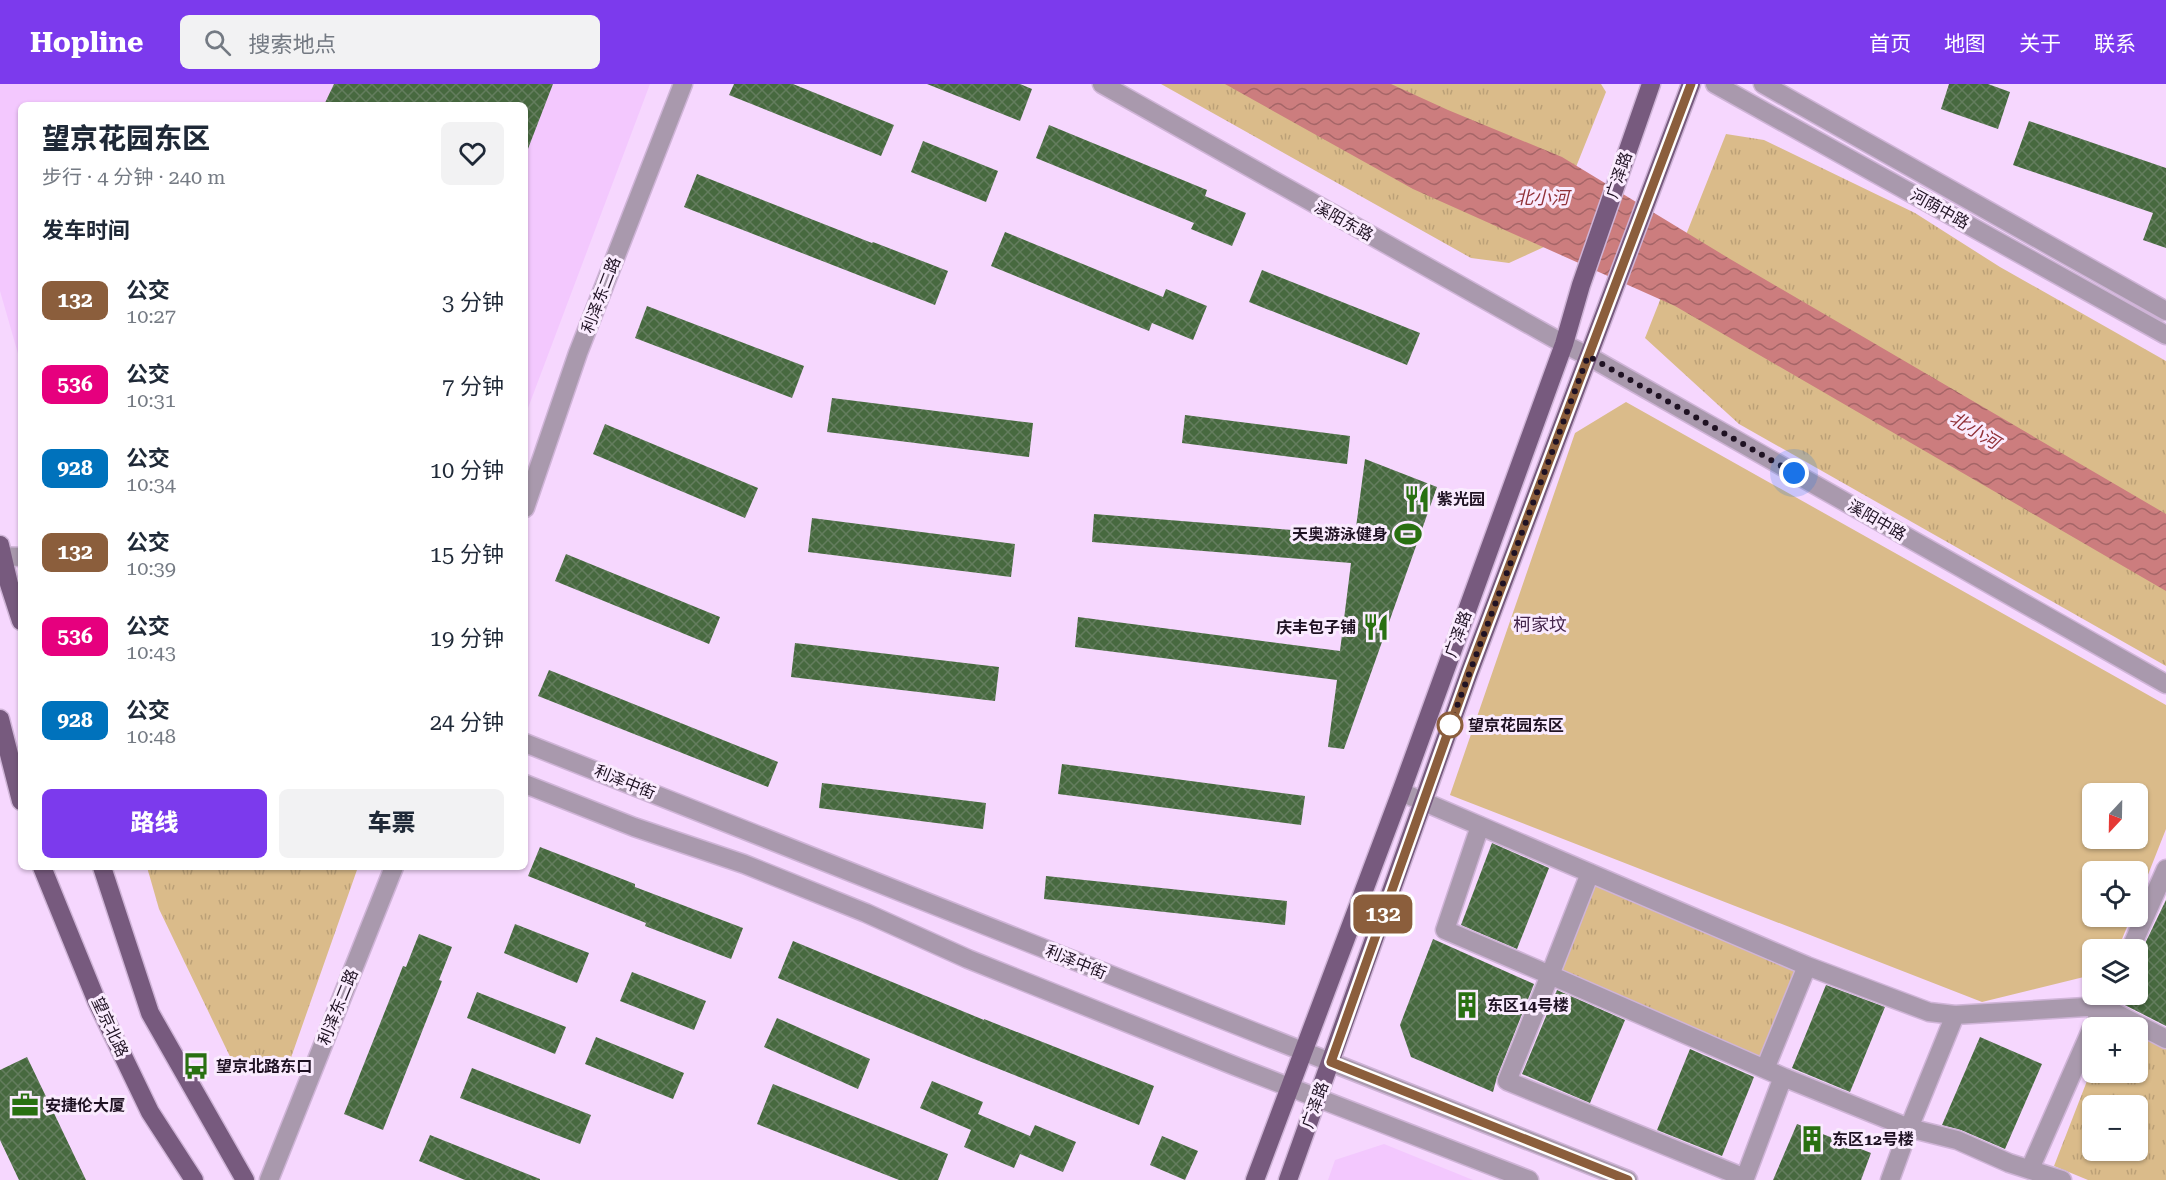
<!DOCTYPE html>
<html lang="zh">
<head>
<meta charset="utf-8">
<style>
  body { margin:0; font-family:"Roboto Serif","Noto Sans SC",serif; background:#f2f2f3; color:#1f2937; height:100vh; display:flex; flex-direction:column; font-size:22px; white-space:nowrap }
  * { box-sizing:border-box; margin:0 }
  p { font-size:20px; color:#747a83 }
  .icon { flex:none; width:33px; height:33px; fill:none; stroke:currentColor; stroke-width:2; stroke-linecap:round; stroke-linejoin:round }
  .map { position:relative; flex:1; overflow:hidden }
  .details { position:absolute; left:18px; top:18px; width:510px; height:768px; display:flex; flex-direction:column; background:#fff; border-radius:9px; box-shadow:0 2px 4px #0004 }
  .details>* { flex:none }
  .badge { padding:0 12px; border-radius:9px; font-size:21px; line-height:39px }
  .needle { width:39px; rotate:202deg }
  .controls { position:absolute; left:2082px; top:699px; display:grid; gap:12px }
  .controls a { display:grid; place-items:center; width:66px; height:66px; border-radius:9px; background:#fff; box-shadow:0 2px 4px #0004; font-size:30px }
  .you { position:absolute; width:30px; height:30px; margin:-15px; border:4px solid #fff; border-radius:50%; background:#1a73e8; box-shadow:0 0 0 9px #1a73e833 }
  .map>.badge { position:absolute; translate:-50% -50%; box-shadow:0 0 0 3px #fff }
  h2 { padding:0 24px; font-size:22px; line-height:54px }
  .round { display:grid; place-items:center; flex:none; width:63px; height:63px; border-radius:9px; background:#f2f2f3 }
  .head { display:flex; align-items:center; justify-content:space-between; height:102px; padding:0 24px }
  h1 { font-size:28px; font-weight:800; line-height:45px }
  .button { display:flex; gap:12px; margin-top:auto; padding:12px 24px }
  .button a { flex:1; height:69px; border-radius:9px; background:#7c3aed; color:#fff; font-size:24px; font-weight:800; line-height:69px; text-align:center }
  .button a+a { background:#f2f2f3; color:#1f2937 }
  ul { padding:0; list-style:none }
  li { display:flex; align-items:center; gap:18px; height:84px; padding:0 24px }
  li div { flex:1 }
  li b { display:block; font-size:22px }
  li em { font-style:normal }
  li .badge { min-width:66px; font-weight:700; text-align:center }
  header { display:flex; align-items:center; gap:36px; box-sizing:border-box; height:84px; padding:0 30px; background:#7c3aed; color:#fff }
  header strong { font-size:28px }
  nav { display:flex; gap:33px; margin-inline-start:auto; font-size:21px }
  .search { width:420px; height:54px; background:#f2f2f3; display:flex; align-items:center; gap:15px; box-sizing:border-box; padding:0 21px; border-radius:9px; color:#747a83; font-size:22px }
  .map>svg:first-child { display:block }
  .built { fill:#f3c8fe }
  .grass { fill:#dabb8a; fill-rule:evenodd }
  .park { fill:url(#park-tufts); fill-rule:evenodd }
  .water { fill:url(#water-waves) }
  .building { fill:url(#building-cross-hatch) }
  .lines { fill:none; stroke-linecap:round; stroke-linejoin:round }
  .minor-casing { stroke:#cfb4d7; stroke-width:21 }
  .major-casing { stroke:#cfb4d7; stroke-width:21 }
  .minor { stroke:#a999ad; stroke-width:18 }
  .major { stroke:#775a7e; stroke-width:18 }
  .line-casing { stroke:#fff; stroke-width:14 }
  .line { stroke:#8b5e3c; stroke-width:9 }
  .walk { stroke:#1f1223; stroke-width:6; stroke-dasharray:0 10.8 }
  .stop-dot { fill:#fff; stroke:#8b5e3c; stroke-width:3 }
  .labels { text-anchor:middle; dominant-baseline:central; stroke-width:6; stroke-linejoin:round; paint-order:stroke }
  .street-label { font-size:16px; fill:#1f1223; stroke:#faebfe }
  .poi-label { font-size:16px; font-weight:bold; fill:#1f1223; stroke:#faebfe; text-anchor:start }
  .stop-label { font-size:16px; font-weight:bold; fill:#1f1223; stroke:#faebfe; text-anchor:start }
  .water-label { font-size:18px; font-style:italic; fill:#913239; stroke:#faebfe }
  .neighbourhood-label { font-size:18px; fill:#44254b; stroke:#faebfe }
</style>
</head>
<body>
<header>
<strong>Hopline</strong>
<div class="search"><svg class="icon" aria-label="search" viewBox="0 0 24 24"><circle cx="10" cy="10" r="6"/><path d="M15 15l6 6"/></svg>搜索地点</div>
<nav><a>首页</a><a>地图</a><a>关于</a><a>联系</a></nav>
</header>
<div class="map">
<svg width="2166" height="1096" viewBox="0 0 2166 1096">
  <defs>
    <pattern id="park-tufts" width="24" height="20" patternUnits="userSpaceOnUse" patternTransform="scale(1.5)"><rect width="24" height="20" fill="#dabb8a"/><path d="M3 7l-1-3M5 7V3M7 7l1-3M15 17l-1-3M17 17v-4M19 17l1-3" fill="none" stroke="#bba077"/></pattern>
    <pattern id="water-waves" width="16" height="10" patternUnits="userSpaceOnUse" patternTransform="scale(1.5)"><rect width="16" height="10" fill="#cc7d7e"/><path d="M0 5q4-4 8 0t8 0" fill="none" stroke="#a56567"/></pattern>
    <pattern id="building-cross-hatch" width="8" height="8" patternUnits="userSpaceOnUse" patternTransform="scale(1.5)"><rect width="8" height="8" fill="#47693f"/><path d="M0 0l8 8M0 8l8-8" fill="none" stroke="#647d5e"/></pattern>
  </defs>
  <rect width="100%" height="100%" fill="#f6d7fe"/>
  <path class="built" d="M0,0H650L525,332V21H21V280L0,207Z
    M1384,1060L1473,1096H1328L1335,1076Z"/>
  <path class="grass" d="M1626,318L2166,621V745L2138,816V788H2092V832L2131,833L2118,865L2092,866V891L1982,918L1450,711L1575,349ZM2092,710H2138V754H2092Z"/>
  <path class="park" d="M1161,0H1601L1606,8L1544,163L1509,179L1471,174Z
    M1726,50L1764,56L1915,129L2000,183L2166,277V582L1739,340L1645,254Z
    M147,783H358L287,985H236L159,825Z
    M1591,794L1803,886L1767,976L1553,890Z
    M2138,945L2166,948V1096H2088L2054,1082L2092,984V988H2138ZM2092,1022H2138V1066H2092Z"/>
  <path class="water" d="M1225,0H1391L1448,26L1562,73L1730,175L2166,430V507L1675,222L1413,105Z"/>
  <path class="building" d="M334,0H553L526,70L525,21H324Z
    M734,0H793L894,41L881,72L729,11Z
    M927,0H1020L1032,5L1020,37Z
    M1949,0H1988L2010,8L1998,45L1941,25Z
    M2029,37L2166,84V164L2143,156L2153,129L2013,81Z
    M1049,41L1207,106L1205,112L1246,129L1232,162L1191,145L1194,139L1036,74Z
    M923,57L998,87L986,118L911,88Z
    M697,90L872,159L873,158L948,187L935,221L684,123Z
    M1005,148L1163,213L1166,205L1207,222L1193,256L1152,239L1149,247L991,182Z
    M1262,186L1420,249L1407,281L1249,218Z
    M647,222L804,282L792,314L635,254Z
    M832,314L1033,339L1029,373L827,348Z
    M1185,331L1350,352L1347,380L1182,359Z
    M605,340L758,404L745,434L593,370Z
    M1365,375L1437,403L1344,665L1328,663L1337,596L1075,563L1078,533L1340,567L1351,479L1092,458L1094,430L1355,451Z
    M812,434L1015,460L1011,493L808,468Z
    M566,470L720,533L709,560L555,497Z
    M795,559L999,583L995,617L791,593Z
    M549,586L778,678L768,703L538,612Z
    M1062,680L1305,712L1301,741L1058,710Z
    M822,699L986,719L983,745L819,724Z
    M1492,759L1549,784L1517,865L1461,841Z
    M540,763L635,800V803L743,844L731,875L645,842L646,839L528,792Z
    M1046,792L1287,817L1285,841L1044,815Z
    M2166,816V942L2117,917L2119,910H2138V874Z
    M515,840L589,869L577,899L504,869Z
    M419,850L452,863L439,896L442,897L383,1046L344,1030L403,882L406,883Z
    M1433,855L1534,900L1497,993L1493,1008L1411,973L1400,941Z
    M793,857L984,936V935L1154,1002L1139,1041L969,973L778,894Z
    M632,888L706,917L694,946L620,917Z
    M1826,901L1885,923L1850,1008L1792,984Z
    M1557,906L1625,936L1590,1019L1522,990Z
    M477,908L566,943L555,970L467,934Z
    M777,934L870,975L858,1005L764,963Z
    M596,953L684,989L673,1015L585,980Z
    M1980,953L2042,980L2005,1065L1961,1046L1942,1041Z
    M1690,965L1754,993L1722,1072L1657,1046Z
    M27,973L86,1096H19L0,1056V986Z
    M472,984L591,1031L580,1060L460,1014Z
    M932,997L983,1018L978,1030L1030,1052L1035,1041L1076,1058L1063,1088L1020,1070L1014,1084L964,1063L971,1046L920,1024Z
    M773,1000L948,1070L938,1096H899L757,1040Z
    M1797,1040L1871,1069L1861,1096H1773Z
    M430,1051L540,1095V1096H465L419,1077Z
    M1162,1052L1198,1067L1185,1096L1150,1081Z"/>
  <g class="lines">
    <defs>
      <path id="minor" d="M1102,0L1564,260L1588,272L2166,600
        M1715,0L2166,251
        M1763,0L2166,227
        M525,424L578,269L683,0
        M0,472L21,473
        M525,659L1628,1096
        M525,700L634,743L744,780L866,829L968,875L1235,982L1529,1096
        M1401,708L1807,882L1929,928L1955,931L2102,922L2108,910
        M1480,742L1445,846L1550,891L1507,997L1745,1094L1783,993
        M1590,789L1550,891L1783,993L1909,1044L1955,931
        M2130,866L2166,785
        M2097,934L2102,922L2166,955
        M1765,985L1807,882
        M2030,1085L2092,944
        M269,1096L394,783
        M1890,1096L1909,1044L1957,1056L2009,1079L2062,1096"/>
      <path id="major" d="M0,461L9,500L21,537
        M0,635L21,717
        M42,783L97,918L150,1028L194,1096
        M102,783L150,929L245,1096
        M1255,1096L1401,708L1564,260L1581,201L1651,0
        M1288,1096L1469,589L1691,0"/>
    </defs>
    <use href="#minor" class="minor-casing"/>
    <use href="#major" class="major-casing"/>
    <use href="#minor" class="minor"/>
    <use href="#major" class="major"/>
  </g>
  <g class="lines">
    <defs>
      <path id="line" d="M1628,1096L1331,978L1469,589L1691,0"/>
    </defs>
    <use href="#line" class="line-casing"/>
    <use href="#line" class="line"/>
    <path class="walk" d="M1450,641L1588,272L1794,389"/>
  </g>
  <defs>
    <symbol id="restaurant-bare" viewBox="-9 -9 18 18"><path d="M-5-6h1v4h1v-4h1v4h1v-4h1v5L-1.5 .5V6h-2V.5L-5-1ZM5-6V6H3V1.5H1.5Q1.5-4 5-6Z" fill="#297011" stroke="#faebfe" stroke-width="2.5" paint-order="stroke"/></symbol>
    <symbol id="stadium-bare" viewBox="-9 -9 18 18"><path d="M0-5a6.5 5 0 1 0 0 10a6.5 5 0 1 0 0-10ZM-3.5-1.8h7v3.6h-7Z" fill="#297011" stroke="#faebfe" stroke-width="2.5" paint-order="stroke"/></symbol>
    <symbol id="building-bare" viewBox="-9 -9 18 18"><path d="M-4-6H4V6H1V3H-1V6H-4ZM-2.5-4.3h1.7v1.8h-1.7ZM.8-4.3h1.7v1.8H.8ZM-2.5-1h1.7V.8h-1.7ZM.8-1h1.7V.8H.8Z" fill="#297011" stroke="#faebfe" stroke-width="2.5" paint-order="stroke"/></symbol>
    <symbol id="bus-bare" viewBox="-9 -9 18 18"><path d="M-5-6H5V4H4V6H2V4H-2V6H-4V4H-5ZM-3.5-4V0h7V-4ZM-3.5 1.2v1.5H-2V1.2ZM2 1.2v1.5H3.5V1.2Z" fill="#297011" stroke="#faebfe" stroke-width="2.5" paint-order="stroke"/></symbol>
    <symbol id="office-bare" viewBox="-9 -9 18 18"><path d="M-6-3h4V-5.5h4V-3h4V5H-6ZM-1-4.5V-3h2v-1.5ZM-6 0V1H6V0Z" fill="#297011" stroke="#faebfe" stroke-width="2.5" paint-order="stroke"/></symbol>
  </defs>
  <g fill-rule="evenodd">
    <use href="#restaurant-bare" x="1398" y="396" width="38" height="38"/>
    <use href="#stadium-bare" x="1389" y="431" width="38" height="38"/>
    <use href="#restaurant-bare" x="1357" y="524" width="38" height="38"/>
    <use href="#building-bare" x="1448" y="902" width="38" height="38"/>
    <use href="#bus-bare" x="177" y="963" width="38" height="38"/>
    <use href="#office-bare" x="6" y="1002" width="38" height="38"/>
    <use href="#building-bare" x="1793" y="1036" width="38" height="38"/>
  </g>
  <circle class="stop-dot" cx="1450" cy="641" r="12"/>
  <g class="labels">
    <g class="street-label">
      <text transform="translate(1619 91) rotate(-71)">广泽路</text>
      <text transform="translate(1940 125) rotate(29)">河荫中路</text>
      <text transform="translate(1344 137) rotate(29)">溪阳东路</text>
      <text transform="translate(601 211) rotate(-69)">利泽东二路</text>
      <text transform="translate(1877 436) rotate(30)">溪阳中路</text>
      <text transform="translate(1458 550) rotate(-70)">广泽路</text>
      <text transform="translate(625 698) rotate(22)">利泽中街</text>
      <text transform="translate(1076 878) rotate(22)">利泽中街</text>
      <text transform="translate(338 923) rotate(-68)">利泽东二路</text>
      <text transform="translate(110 943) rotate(65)">望京北路</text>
      <text transform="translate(1315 1021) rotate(-70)">广泽路</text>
    </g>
    <g class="poi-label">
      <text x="1437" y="415">紫光园</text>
      <text x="1388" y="450" text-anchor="end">天奥游泳健身</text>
      <text x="1356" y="543" text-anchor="end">庆丰包子铺</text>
      <text x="1487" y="921">东区14号楼</text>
      <text x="216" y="982">望京北路东口</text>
      <text x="45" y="1021">安捷伦大厦</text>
      <text x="1832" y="1055">东区12号楼</text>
    </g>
    <g class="stop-label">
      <text x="1468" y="641">望京花园东区</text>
    </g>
    <g class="water-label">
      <text x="1542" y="113">北小河</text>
      <text transform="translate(1975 346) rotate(31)">北小河</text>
    </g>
    <g class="neighbourhood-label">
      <text x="1540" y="540">柯家坟</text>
    </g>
  </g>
</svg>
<div class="controls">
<a><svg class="needle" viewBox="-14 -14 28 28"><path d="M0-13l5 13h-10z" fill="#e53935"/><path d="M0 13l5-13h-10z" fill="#747a83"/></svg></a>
<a><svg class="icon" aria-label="locate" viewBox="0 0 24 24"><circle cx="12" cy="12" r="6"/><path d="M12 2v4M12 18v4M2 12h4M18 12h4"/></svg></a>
<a><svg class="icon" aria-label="layers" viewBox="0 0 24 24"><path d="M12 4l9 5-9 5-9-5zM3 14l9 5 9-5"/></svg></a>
<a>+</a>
<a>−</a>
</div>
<div class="you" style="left:1794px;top:389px"></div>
<b class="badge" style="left:1383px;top:830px;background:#8b5e3c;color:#fff">132</b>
<section class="details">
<div class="head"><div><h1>望京花园东区</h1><p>步行 · 4 分钟 · 240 m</p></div><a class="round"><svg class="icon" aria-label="heart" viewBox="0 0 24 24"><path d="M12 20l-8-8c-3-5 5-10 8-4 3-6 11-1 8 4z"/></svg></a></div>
<h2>发车时间</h2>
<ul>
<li><span class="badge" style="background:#8b5e3c;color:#fff">132</span><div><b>公交</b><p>10:27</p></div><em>3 分钟</em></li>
<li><span class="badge" style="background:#e6007e;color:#fff">536</span><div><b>公交</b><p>10:31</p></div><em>7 分钟</em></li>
<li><span class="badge" style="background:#0072bc;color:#fff">928</span><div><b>公交</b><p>10:34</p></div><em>10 分钟</em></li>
<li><span class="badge" style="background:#8b5e3c;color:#fff">132</span><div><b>公交</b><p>10:39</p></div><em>15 分钟</em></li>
<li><span class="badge" style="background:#e6007e;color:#fff">536</span><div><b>公交</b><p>10:43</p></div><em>19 分钟</em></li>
<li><span class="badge" style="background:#0072bc;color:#fff">928</span><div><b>公交</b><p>10:48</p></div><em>24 分钟</em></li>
</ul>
<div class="button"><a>路线</a><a>车票</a></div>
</section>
</div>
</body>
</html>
